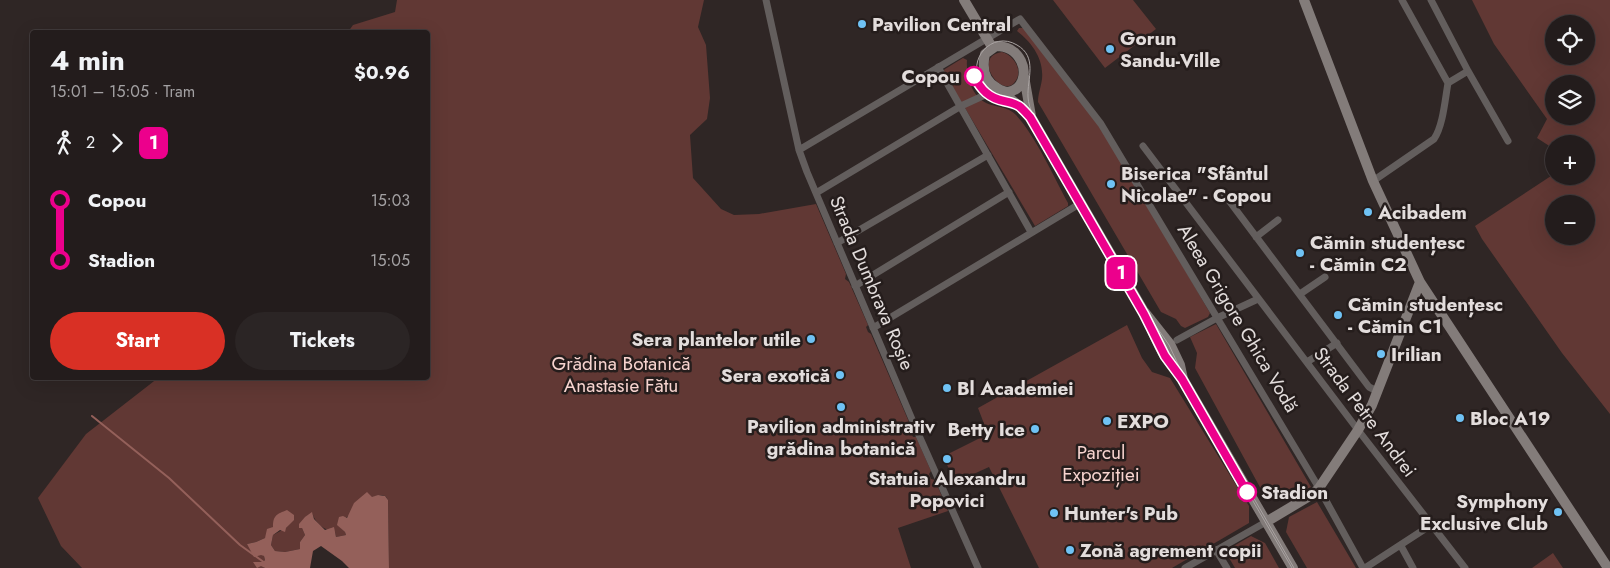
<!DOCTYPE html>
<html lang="en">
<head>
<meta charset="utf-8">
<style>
  body { margin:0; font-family:Jost,sans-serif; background:#2b2525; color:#f1f3f6; height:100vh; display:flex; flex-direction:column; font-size:19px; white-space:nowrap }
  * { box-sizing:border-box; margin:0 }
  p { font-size:16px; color:#a3a1a3 }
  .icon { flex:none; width:28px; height:28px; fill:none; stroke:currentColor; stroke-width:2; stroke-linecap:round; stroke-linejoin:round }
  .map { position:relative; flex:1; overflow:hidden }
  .panel { position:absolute; left:30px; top:30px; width:400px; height:350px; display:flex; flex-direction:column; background:#231c1c; border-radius:5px; box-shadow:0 5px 20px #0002,0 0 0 1px #403a3b }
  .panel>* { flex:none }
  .badge { padding:0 10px; border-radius:8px; font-size:18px; line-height:32px }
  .controls { position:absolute; left:1545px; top:15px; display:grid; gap:10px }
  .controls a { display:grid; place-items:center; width:50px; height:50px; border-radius:50%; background:#231c1c; box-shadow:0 5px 20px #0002,0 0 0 1px #403a3b; font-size:25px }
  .map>.badge { position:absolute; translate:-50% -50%; box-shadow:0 0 0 2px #fff }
  .legs { display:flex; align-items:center; gap:8px; height:55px; padding:0 20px; font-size:16px }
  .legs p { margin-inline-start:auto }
  .overview { display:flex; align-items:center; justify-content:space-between; height:85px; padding:0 20px }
  h1 { font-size:28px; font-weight:700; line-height:38px }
  .cta { display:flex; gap:10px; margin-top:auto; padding:10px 20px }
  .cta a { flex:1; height:58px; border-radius:30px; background:#d93025; color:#fff; font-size:20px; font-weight:700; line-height:58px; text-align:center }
  .cta a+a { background:#2b2525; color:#f1f3f6 }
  ul { padding:0 20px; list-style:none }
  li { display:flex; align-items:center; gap:18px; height:60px; font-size:19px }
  li i { display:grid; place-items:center; width:8px; height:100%; margin:0 6px; background:currentColor }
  li i::after { content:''; width:12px; height:12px; margin:-6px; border:4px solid; border-radius:50%; background:#231c1c }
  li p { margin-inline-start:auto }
  li:first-child i { background:linear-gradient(#0000 50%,currentColor 0) }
  li:last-child i { background:linear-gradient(currentColor 50%,#0000 0) }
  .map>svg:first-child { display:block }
  .green { fill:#613834; fill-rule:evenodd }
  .water { fill:#94605a }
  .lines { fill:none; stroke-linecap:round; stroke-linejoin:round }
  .stream { stroke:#94605a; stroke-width:2 }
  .street { stroke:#635e5d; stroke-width:7 }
  .secondary { stroke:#837c7a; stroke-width:10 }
  .tram { stroke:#aaa4a3; stroke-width:1 }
  .line-1-casing { stroke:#fff; stroke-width:11 }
  .line-1 { stroke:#ec008c; stroke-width:8 }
  .poi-dot { fill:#6fc2f4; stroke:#251d1c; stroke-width:2 }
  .stop-1-dot { fill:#fff; stroke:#ec008c; stroke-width:2.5 }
  .labels { text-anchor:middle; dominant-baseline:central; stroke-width:5; stroke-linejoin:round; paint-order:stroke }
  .poi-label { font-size:19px; font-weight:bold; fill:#e3dddc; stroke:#251d1c; text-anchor:start }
  .stop-label { font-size:19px; font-weight:bold; fill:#e3dddc; stroke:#251d1c; text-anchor:end }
  .street-label { font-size:19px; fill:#e3dddc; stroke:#251d1c }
  .park-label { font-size:19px; fill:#f7d4cf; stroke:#251d1c }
</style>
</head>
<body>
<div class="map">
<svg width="1610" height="568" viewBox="0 0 1610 568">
  <rect width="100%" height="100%" fill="#2f2625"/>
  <path class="green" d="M397,0H704L698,27L706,45L710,98L707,119L690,135L693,178L721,209L734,215L759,214L816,204L846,274L845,279L849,282L868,325L866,327L868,332L871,334L912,429L910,430L913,437H916L931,471L929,474L931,479L935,480L948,511L898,528L911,568H389L388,500C386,497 386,496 382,495C372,493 346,518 338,525L345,532L346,535L336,537L335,532C324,530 316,524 312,513L302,528L305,535L300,542V549L285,552L275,551L271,545L273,535L286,528L291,522L273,527L265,538L256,542L247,544L264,556L265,560L263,562L258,563L265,568H82L61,546L38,498L86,434L158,378H428V32H348L353,25L395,12Z
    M1053,0H1133L1156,29L1105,68Z
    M1472,0H1610V414L1562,353L1482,239L1475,226L1554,174V176H1586V144H1554V149L1537,138L1547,119L1494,44ZM1554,24H1586V56H1554ZM1554,84H1586V116H1554ZM1554,204H1586V236H1554Z
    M1019,28H1025L1102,128L1210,313L1208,317L1185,328L1181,326L1176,319L1161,312L1038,102C1038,94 1041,87 1042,79C1044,58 1031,42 1017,31Z
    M1002,52C1013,55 1025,71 1014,83C1000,98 972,56 1002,52Z
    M963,58L967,60C966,73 970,90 980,99C990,108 1006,105 1015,114C1035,135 1054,177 1068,203V206L1035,226L943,71L945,69Z
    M1216,324L1311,487L1289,501L1278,491H1262L1195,368L1197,353L1190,337Z
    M1127,325L1142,358L1152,372L1170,378L1249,506V523L1172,568H1039L989,467L956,482L945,461L946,455L988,434L978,408Z
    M1317,502L1356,568H1307L1286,532L1289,517Z
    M1251,536L1265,543L1279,568H1235L1225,551Z
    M1553,553L1563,568H1532Z"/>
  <path class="water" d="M367,492L372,497L378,495L385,496L388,500L389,568H349L342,561L321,546L313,551L310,568H265L261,566L257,568L253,562H263L265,560L264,556L261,555L254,557L247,544L256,542L265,538L267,529L273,527C273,515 277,514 287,510L294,515V520L286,528L285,532L280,530L273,535L271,545L275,551L285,552L300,549V542L305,535L302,528H299V524L305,517L312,512L314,519L325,530L334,527L336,537L346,535L345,532L337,525L339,517L343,516L347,518L354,503Z"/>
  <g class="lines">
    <path class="stream" d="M92,416L169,478L240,545L265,563"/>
    <path class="street" d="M766,0L799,150L807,172L917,431L978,568
      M1402,0L1448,83
      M1431,0L1468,71L1508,141
      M938,67L1031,232
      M1448,83L1468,71
      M1143,146L1358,430L1465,568
      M799,150L1020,19L1101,124L1319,488L1363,568
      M1373,181L1434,139C1443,126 1445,100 1448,83
      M816,193L961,106L998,89
      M1224,194L1369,387L1377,391
      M1256,237L1278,220
      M837,243L988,155
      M855,286L1009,192
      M1300,294L1325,277
      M873,328L1081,203
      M1177,340L1217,318L1258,299
      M1307,362L1337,343
      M1401,546L1413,568
      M1216,550L1227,568
      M1185,568L1266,522
      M1365,568L1431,525"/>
    <path class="secondary" d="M964,0L992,47
      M996,46C1007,46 1016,51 1021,61C1027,73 1023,90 1008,92C1004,92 1000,90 997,88C984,81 982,67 985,54Z
      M1024,76L1031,116
      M1002,91L1031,117L1143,310L1170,344L1180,365L1183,379L1293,568
      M1420,282L1608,568
      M1146,316C1156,340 1163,360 1183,378
      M1266,522L1313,494L1319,488L1358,430L1372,405L1420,282L1373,181L1304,0"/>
    <path class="tram" d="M1292,568L1182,379L1165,356L1144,314L1030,117C1027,114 1024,109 1020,107C1007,98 989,97 981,83C966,60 992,30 1017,45C1038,57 1027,79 1028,97C1028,103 1031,110 1033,116L1146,312L1169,345L1184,377L1294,568"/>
  </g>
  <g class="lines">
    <defs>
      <path id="line-1" d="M974,76C981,90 989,98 1004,101C1009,102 1014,103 1019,106C1023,109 1027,114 1030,117L1144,314L1165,356L1182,379L1247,492"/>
    </defs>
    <use href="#line-1" class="line-1-casing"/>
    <use href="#line-1" class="line-1"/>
  </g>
  <g class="poi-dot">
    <circle cx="862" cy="24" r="5"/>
    <circle cx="1110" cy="49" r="5"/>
    <circle cx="1111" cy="184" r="5"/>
    <circle cx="1368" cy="212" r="5"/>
    <circle cx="1300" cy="253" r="5"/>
    <circle cx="1338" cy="315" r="5"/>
    <circle cx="811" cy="339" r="5"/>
    <circle cx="1381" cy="354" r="5"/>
    <circle cx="840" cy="375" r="5"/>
    <circle cx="947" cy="388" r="5"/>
    <circle cx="841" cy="407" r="5"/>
    <circle cx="1460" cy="418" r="5"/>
    <circle cx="1107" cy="421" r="5"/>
    <circle cx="1035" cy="429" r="5"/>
    <circle cx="947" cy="459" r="5"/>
    <circle cx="1558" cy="512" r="5"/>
    <circle cx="1054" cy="513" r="5"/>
    <circle cx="1070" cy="550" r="5"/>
  </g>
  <g class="stop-1-dot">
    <circle cx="974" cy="76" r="9"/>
    <circle cx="1247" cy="492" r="9"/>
  </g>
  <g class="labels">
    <g class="poi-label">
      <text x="872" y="24">Pavilion Central</text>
      <text x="1120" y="38">Gorun<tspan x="1120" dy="22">Sandu-Ville</tspan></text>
      <text x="1121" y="173">Biserica "Sfântul<tspan x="1121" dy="22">Nicolae" - Copou</tspan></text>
      <text x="1378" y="212">Acibadem</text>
      <text x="1310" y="242">Cămin studențesc<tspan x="1310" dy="22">- Cămin C2</tspan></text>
      <text x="1348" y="304">Cămin studențesc<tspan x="1348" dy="22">- Cămin C1</tspan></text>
      <text x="801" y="339" text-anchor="end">Sera plantelor utile</text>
      <text x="1391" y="354">Irilian</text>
      <text x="830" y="375" text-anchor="end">Sera exotică</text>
      <text x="957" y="388">Bl Academiei</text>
      <text x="1470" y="418">Bloc A19</text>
      <text x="1117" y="421">EXPO</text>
      <text x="841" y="426" text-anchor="middle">Pavilion administrativ<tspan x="841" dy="22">grădina botanică</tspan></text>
      <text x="1025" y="429" text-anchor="end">Betty Ice</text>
      <text x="947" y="478" text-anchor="middle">Statuia Alexandru<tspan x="947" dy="22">Popovici</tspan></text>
      <text x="1548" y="501" text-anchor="end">Symphony<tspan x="1548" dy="22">Exclusive Club</tspan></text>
      <text x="1064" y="513">Hunter's Pub</text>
      <text x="1080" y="550">Zonă agrement copii</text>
    </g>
    <g class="stop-label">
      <text x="960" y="76">Copou</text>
      <text x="1261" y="492" text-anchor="start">Stadion</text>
    </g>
    <g class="street-label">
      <text transform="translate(872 283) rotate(67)">Strada Dumbrava Roșie</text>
      <text transform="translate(1238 318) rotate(59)">Aleea Grigore Ghica Vodă</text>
      <text transform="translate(1365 412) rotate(53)">Strada Petre Andrei</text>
    </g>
    <g class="park-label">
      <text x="621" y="363">Grădina Botanică<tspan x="621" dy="22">Anastasie Fătu</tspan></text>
      <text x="1101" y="452">Parcul<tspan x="1101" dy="22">Expoziției</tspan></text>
    </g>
  </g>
</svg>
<div class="controls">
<a><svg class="icon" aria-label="locate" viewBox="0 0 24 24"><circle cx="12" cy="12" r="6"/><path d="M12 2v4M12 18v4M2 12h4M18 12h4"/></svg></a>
<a><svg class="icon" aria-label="layers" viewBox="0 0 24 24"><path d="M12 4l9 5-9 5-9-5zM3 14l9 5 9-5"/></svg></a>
<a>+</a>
<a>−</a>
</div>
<b class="badge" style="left:1121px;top:273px;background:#ec008c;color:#fff">1</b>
<section class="panel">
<div class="overview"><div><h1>4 min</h1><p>15:01 – 15:05 · Tram</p></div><b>$0.96</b></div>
<div class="legs"><svg class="icon" aria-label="walk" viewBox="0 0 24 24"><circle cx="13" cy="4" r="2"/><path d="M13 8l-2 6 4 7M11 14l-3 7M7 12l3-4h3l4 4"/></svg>2<svg class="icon" aria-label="forward" viewBox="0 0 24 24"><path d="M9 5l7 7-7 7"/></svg><b class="badge" style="background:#ec008c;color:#fff">1</b></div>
<ul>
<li><i style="color:#ec008c"></i><b>Copou</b><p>15:03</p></li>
<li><i style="color:#ec008c"></i><b>Stadion</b><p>15:05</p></li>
</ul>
<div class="cta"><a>Start</a><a>Tickets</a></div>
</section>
</div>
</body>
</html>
